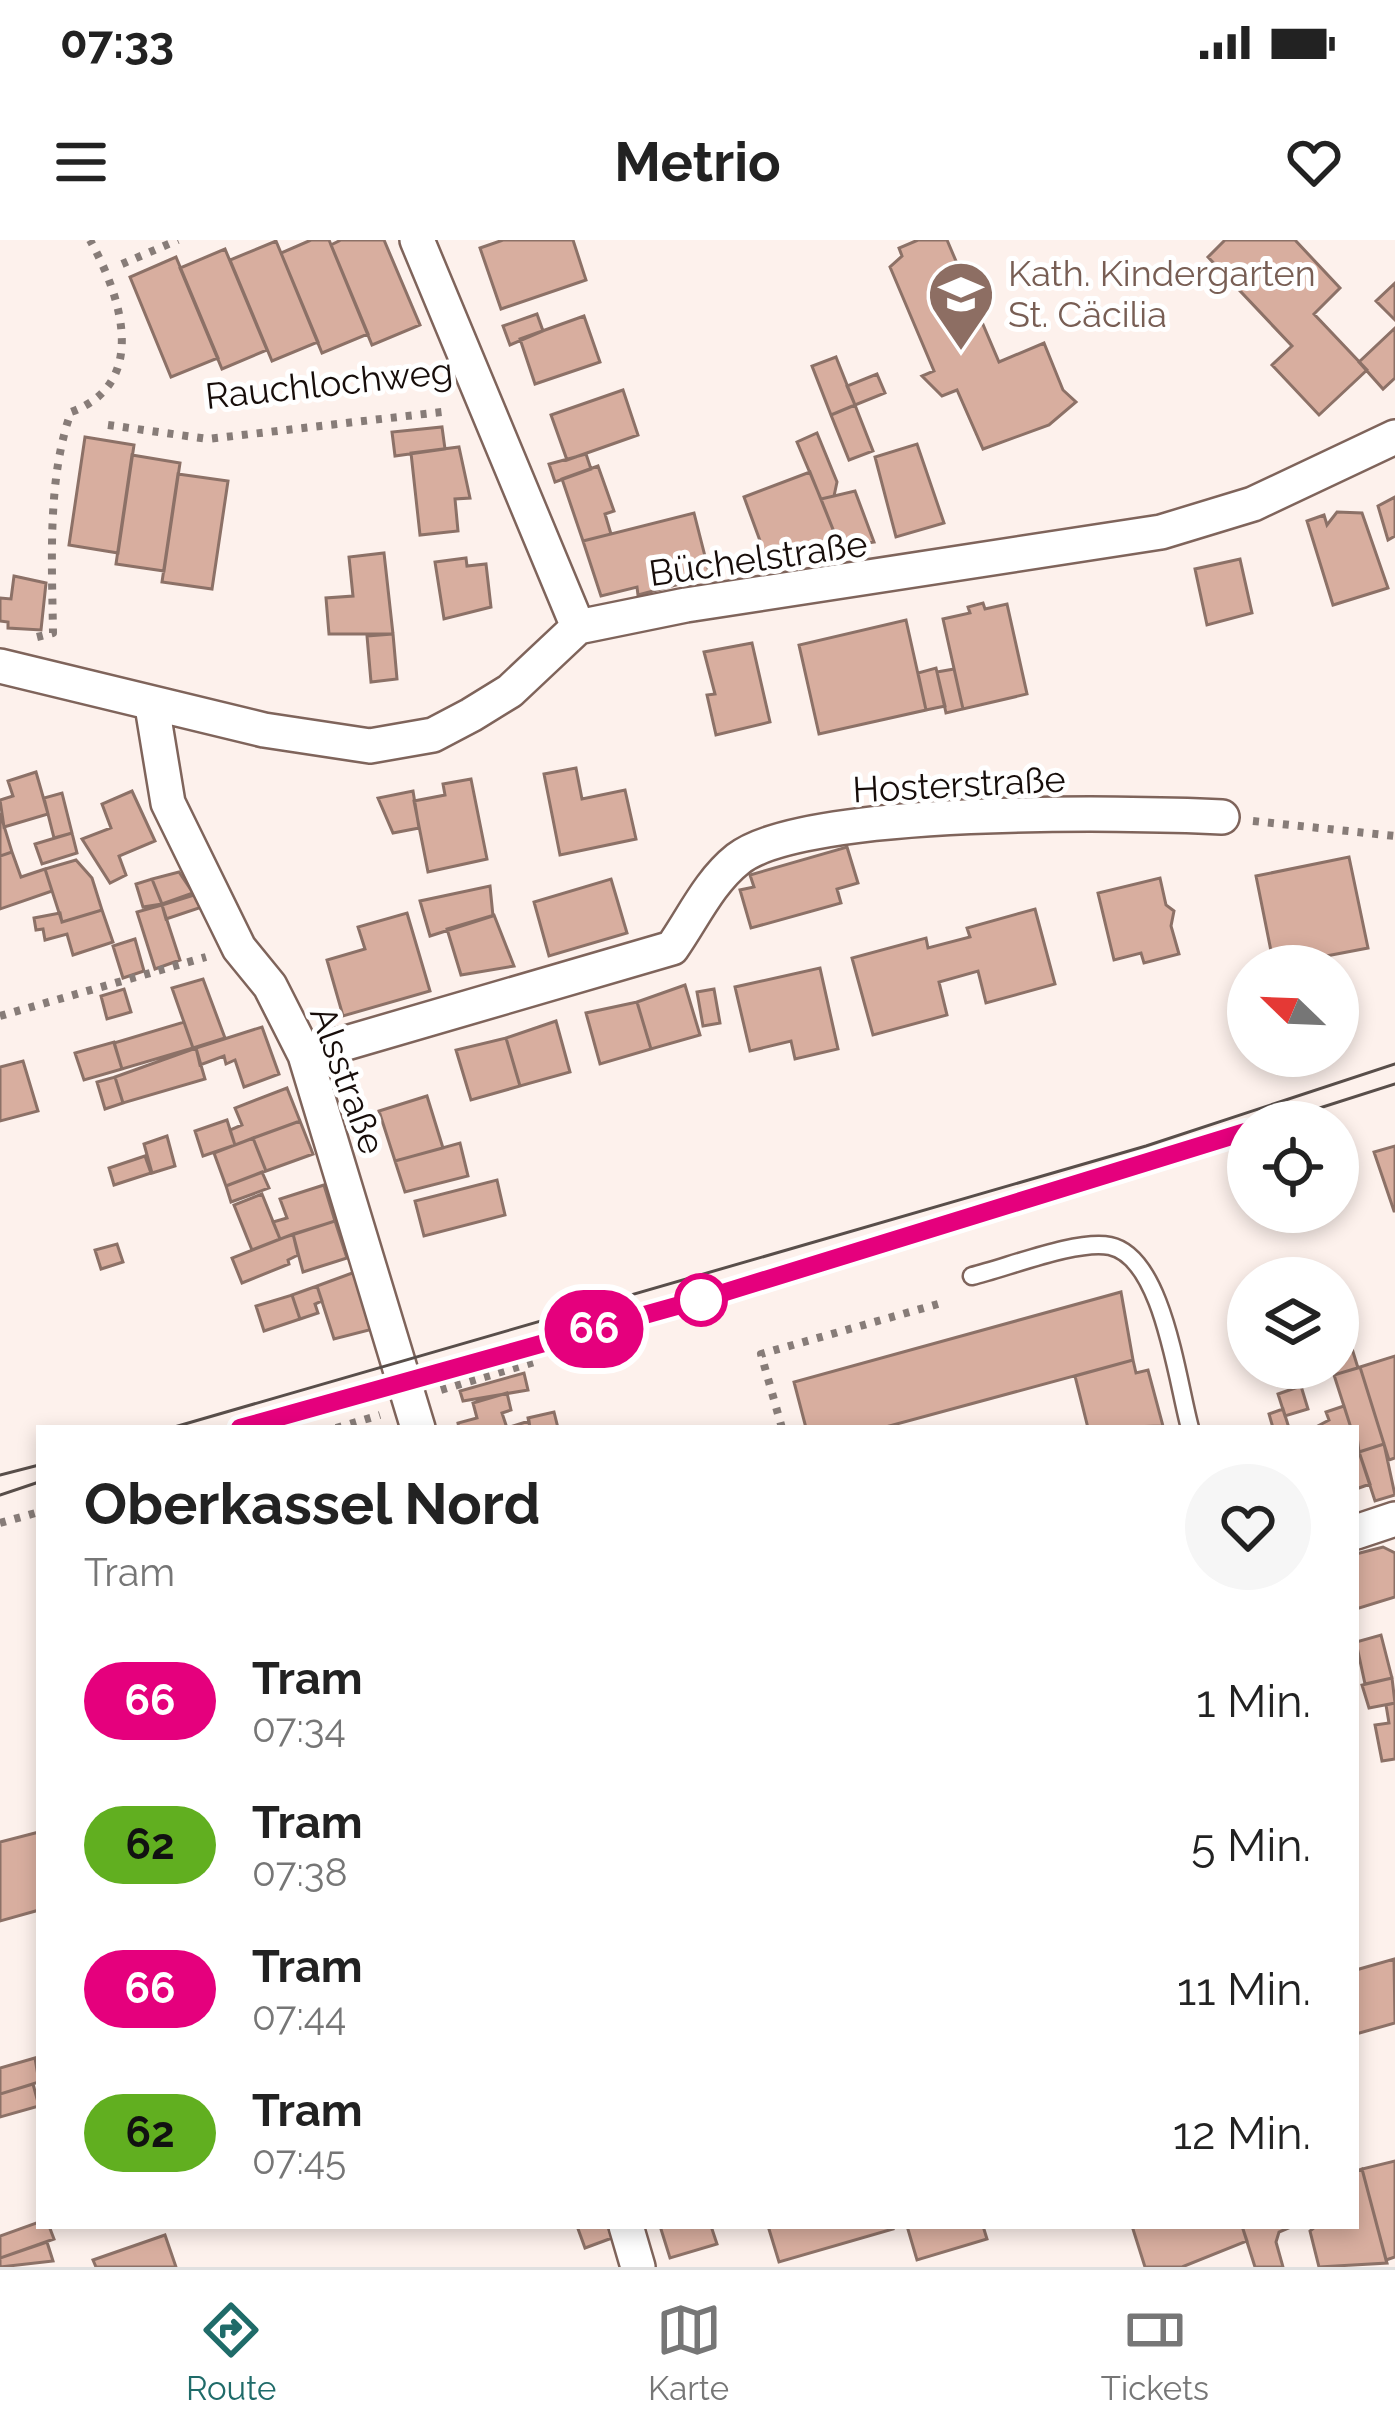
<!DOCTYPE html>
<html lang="de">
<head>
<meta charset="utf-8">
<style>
  body { margin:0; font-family:Raleway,sans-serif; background:#f6f6f6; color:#222; height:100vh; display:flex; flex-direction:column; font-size:45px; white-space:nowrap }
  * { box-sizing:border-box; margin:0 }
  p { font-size:39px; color:#767676 }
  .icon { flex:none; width:66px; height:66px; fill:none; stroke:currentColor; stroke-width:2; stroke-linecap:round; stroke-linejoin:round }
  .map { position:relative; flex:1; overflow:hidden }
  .panel { position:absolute; left:36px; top:1185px; width:1323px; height:804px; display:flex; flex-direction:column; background:#fff; border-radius:0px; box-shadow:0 6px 18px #0003 }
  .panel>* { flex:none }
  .badge { padding:0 24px; border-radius:39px; font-size:42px; line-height:78px }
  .needle { width:78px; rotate:293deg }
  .tools { position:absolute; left:1227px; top:705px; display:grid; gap:24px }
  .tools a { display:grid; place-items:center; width:132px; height:132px; border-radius:50%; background:#fff; box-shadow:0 6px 18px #0003; font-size:60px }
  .map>.badge { position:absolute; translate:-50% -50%; box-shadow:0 0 0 6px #fff }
  .round { display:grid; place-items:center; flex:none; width:126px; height:126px; border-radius:63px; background:#f6f6f6 }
  .headline { display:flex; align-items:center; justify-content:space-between; height:204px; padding:0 48px }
  h1 { font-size:57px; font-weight:700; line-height:90px }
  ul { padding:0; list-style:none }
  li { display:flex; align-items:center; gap:36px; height:144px; padding:0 48px }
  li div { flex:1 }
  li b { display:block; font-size:45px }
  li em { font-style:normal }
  li .badge { min-width:132px; font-weight:700; text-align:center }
  .status { display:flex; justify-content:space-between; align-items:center; height:84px; padding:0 60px; background:#fff; direction:ltr }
  .status svg { height:33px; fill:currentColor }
  header { display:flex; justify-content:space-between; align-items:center; height:156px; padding:0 48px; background:#fff; font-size:54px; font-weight:700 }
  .menu { display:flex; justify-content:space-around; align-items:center; height:168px; border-top:3px solid #e0e0e0; background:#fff; font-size:33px; color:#767676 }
  .menu a { display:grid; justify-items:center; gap:6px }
  .menu .selected { color:#1f6b69 }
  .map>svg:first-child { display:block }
  .building { fill:#d8ae9f; stroke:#8c7167; stroke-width:3 }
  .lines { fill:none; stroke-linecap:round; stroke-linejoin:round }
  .service-casing { stroke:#7f645b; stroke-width:21 }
  .minor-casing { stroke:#7f645b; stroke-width:38 }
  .path { stroke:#877c78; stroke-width:8; stroke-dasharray:6 9; stroke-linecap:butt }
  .service { stroke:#fff; stroke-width:16 }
  .minor { stroke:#fff; stroke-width:33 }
  .tram { stroke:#584e4a; stroke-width:3 }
  .line-casing { stroke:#fff; stroke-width:27 }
  .line { stroke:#e5007d; stroke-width:18 }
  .stop-dot { fill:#fff; stroke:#e5007d; stroke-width:6 }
  .labels { text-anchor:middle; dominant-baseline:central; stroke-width:10; stroke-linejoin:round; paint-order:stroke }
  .education-label { font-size:36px; fill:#785e54; stroke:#fff; text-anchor:start }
  .street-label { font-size:36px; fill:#170d0a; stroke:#fff }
</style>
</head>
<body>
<div class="status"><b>07:33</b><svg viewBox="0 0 49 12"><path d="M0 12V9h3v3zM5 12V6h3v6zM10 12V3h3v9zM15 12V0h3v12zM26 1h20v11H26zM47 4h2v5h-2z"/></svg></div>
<header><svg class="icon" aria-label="menu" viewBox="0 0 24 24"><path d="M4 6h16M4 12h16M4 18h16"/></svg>Metrio<svg class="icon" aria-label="heart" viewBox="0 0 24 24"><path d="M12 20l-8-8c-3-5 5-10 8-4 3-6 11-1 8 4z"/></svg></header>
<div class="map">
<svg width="1395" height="2027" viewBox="0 0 1395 2027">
  <rect width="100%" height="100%" fill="#fdf1ec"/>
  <path class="building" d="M311,0H329L368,94L322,113L281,13Z
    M341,0H384L420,85L372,105L331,5Z
    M503,0H573L586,40L501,69L480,8Z
    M918,0H947L999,122L1044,103L1063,150L1076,162L1049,185L983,209L957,150L942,156L922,136L934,131L890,27L902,16L899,8Z
    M1225,0H1295L1340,48L1314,74L1367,130L1319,175L1272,125L1292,106L1208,17Z
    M276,1L318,102L272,121L230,20Z
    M225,9L267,110L222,129L180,28Z
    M176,17L218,118L171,137L130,37Z
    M1395,43V80L1376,61Z
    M537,74L543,91L510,105L503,86Z
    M584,76L600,122L535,144L520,99Z
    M1395,88V138L1383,149L1359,122Z
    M836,117L855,165L831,175L812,126Z
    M877,134L885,153L855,165L847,146Z
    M623,150L638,195L567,220L551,175Z
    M855,165L873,211L849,220L831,175Z
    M442,187L445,209L395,216L392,192Z
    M817,193L837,242L834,256L821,259L797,202Z
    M85,197L134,205L118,313L69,305Z
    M917,204L944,283L896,297L875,217Z
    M459,207L470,258L455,259L458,291L420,295L411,213Z
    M586,214L591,229L555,242L549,224Z
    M132,215L180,223L164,331L116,324Z
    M598,226L614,271L605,274L611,294L583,301L562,239Z
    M810,232L840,307L766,317L744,257Z
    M178,234L228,241L212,349L162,342Z
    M855,251L874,302L840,307L821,259Z
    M1395,257V296L1388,300L1378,266Z
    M1337,272L1362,273L1388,348L1333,365L1307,281L1324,275L1327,285Z
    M694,273L710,336L638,355L637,347L601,356L583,301Z
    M384,313L393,394H329L326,358L353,356L349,317Z
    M466,318L467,326L486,324L491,367L444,379L435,322Z
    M1240,319L1252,373L1207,385L1195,329Z
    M14,336L46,343L41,390L8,388V382L0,381V358L11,359Z
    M983,363L985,369L1007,364L1027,454L963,469L943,379L970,373L968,367Z
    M906,380L926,470L819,494L799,405Z
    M393,394L397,439L371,442L367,396Z
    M752,403L770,482L716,495L707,455L715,454L704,412Z
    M936,428L945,466L926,470L918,433Z
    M954,429L963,469L946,473L937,432Z
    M576,528L582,559L625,550L636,599L560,615L544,534Z
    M36,532L48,574L4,587L0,560L13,556L8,541Z
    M471,539L487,619L428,632L414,561L445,555L443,544Z
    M132,551L155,601L119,616L126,635L110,643L82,599L111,588L102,564Z
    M413,551L419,588L393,593L378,558Z
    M62,553L72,593L54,598L44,558Z
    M0,573L12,612L0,616Z
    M72,593L77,613L42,624L35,604Z
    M847,607L858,643L837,649L841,663L751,688L740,650L754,647L750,635Z
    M12,612L21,637L45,629L52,651L0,669V616Z
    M1349,617L1368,708L1274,726L1256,636Z
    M76,620L92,638L102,670L62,682L45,629Z
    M179,632L193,653L162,664L152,639Z
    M1160,638L1166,665L1174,671L1171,686L1179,714L1144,723L1141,713L1114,720L1098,653Z
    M152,639L162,664L143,667L136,644Z
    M611,639L627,693L549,716L534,662Z
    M490,646L493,676L430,696L420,661Z
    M194,655L202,667L166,679L162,665Z
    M162,665L180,720L155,729L137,672Z
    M1035,669L1055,744L986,763L978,731L939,742L947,775L873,795L852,718L926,698L928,708L970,697L967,688Z
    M102,670L113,702L73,715L67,694L45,700L43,689L36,690L34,678L60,673L62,682Z
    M407,673L430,751L343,776L327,720L365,709L358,687Z
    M494,675L514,726L461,735L447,689Z
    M135,699L144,731L123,738L113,706Z
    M820,728L838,809L795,819L791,801L750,811L735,747Z
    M203,739L225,798L193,808L172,748Z
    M685,745L700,795L651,809L637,762Z
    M124,749L131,772L107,779L101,756Z
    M714,749L720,783L703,786L697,752Z
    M637,762L651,809L600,824L586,773Z
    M556,781L570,832L520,846L506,798Z
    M184,782L193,808L122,829L114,803Z
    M262,787L279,834L244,847L235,820L226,824L224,816L200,825L196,808Z
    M506,798L520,846L471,860L456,810Z
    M114,802L122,829L84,840L75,813Z
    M196,808L205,839L123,863L115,837Z
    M23,821L38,871L0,881V827Z
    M115,837L123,863L105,869L97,842Z
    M287,848L300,881L235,905L230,890L242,885L235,868Z
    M427,856L443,908L395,921L379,871Z
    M227,880L235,905L203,916L195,891Z
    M300,881L313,914L266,931L253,898Z
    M167,896L175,926L152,933L144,904Z
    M253,898L266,931L226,946L214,913Z
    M460,903L468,936L405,952L395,921Z
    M1395,906V971H1394L1374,912Z
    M145,916L151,933L114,945L109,928Z
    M262,932L269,948L231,962L226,946Z
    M497,940L505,975L424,996L415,961Z
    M324,945L335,981L280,999L273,982L287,978L280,959Z
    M262,954L280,999L252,1010L234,965Z
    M335,981L347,1018L303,1032L293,994Z
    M293,994L298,1015L288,1020L289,1024L242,1043L232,1018Z
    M117,1004L123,1022L101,1029L95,1010Z
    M355,1032L373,1089L334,1099L317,1046Z
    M317,1046L322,1061L315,1064L318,1073L300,1079L292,1055Z
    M1121,1052L1133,1120L882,1188H806L794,1142Z
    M292,1055L300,1079L264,1091L256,1066Z
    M1338,1063L1358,1128L1334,1135L1332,1128H1338Z
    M1395,1116V1218L1389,1220L1360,1127Z
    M1133,1120L1136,1133L1148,1130L1163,1186L1088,1188L1075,1136Z
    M1360,1127L1384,1204L1359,1212L1356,1188H1351L1334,1135Z
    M524,1133L528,1150L463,1161L460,1151Z
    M1301,1146L1308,1169L1285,1176L1278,1154Z
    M507,1153L511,1170L502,1173L507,1188L529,1181L530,1188H459L458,1183L477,1178L473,1163Z
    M1344,1166L1351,1188H1314L1329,1180L1326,1172Z
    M1283,1169L1289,1188H1273L1269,1174Z
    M554,1172L558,1188H530L528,1178Z
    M1356,1203L1370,1244L1356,1249Z
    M1384,1204L1395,1255L1375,1261L1359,1212Z
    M1383,1307L1395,1313V1357L1356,1369V1314Z
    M1381,1395L1392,1438L1365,1444L1356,1402Z
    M1392,1438L1395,1463L1369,1468L1362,1445Z
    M1395,1463V1519L1382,1521L1375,1485L1389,1483L1386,1465Z
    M39,1592V1670L0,1681V1602Z
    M1394,1719L1395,1783L1356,1794V1730Z
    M35,1818L39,1842L0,1854V1828Z
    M33,1844L39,1866L0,1877V1854Z
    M1395,1921V2017L1386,2020L1362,1929Z
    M1362,1929L1387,2023L1319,2027L1310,1991L1316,1986H1356V1931Z
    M39,1982L49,1986L54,1999L0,2018V1996Z
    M577,1986H608L612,1998L585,2008Z
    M660,1986H711L717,2004L670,2018Z
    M768,1986H892L893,1989L779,2022Z
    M907,1986H983L987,1999L917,2020Z
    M1132,1986H1242L1247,2001L1182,2027H1145Z
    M1242,1986H1293L1279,1992L1276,2002L1283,2027H1255Z
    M165,1995L176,2027H96L93,2020Z
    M47,2002L53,2021L0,2027V2018Z"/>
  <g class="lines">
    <defs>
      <path id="service" d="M972,1036C1006,1028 1078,999 1110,1006C1163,1017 1177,1141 1190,1188"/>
      <path id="minor" d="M417,0L578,387
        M0,426L264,490L370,506L433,495L471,475L510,451L578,387L686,365L1161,292L1253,264L1395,197
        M152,466L168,563L239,708L270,746L305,815L418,1188
        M305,815L672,708C693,678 709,642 738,619C803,567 1130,572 1222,577
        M1356,1292L1395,1279
        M626,1986L638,2027"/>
    </defs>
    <use href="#service" class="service-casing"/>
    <use href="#minor" class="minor-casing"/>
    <path class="path" d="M122,24L178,0
      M108,185L208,199L450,171
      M37,397L53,393C52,322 47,239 71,172C150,143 121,56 90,0
      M1253,581L1395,596
      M0,776L206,717
      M441,1150L541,1120
      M336,1188L380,1175
      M782,1188L761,1114L938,1064
      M0,1283L39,1272"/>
    <use href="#service" class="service"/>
    <use href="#minor" class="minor"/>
    <path class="tram" d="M1282,880L1395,844
      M171,1188L1146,906L1395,824
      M240,1188L716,1055L1093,940
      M0,1235L39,1225
      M0,1255L39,1242"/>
  </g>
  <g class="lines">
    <defs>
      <path id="line" d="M240,1188L716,1055L1248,891"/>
    </defs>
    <use href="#line" class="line-casing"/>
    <use href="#line" class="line"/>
  </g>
  <defs>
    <symbol id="school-pin" viewBox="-11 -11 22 30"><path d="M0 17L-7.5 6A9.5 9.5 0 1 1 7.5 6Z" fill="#8d6e63" stroke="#fff"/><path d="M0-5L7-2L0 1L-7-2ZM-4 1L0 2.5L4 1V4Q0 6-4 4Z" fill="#fff"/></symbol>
  </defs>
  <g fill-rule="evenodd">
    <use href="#school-pin" x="923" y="16" width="76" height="104"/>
  </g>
  <circle class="stop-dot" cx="701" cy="1060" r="24"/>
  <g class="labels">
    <g class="education-label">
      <text x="1008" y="33">Kath. Kindergarten<tspan x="1008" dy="41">St. Cäcilia</tspan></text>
    </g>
    <g class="street-label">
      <text transform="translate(329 143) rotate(-6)">Rauchlochweg</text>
      <text transform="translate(758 318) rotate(-8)">Büchelstraße</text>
      <text transform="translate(959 544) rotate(-3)">Hosterstraße</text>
      <text transform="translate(348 840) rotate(70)">Alsstraße</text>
    </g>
  </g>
</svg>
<div class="tools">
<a><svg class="needle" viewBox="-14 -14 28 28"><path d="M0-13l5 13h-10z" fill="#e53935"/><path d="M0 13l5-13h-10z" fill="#767676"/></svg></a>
<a><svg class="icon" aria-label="locate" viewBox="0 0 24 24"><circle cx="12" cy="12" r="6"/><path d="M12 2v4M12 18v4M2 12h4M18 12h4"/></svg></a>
<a><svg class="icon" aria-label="layers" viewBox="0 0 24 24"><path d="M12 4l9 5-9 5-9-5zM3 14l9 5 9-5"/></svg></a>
</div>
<b class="badge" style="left:594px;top:1089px;background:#e5007d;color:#fff">66</b>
<section class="panel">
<div class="headline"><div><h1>Oberkassel Nord</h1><p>Tram</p></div><a class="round"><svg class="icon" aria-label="heart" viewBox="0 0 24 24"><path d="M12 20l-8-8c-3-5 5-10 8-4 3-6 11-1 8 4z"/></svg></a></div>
<ul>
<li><span class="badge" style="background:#e5007d;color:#fff">66</span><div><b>Tram</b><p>07:34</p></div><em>1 Min.</em></li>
<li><span class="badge" style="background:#61af20;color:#111">62</span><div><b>Tram</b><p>07:38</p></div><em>5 Min.</em></li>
<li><span class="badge" style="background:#e5007d;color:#fff">66</span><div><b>Tram</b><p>07:44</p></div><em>11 Min.</em></li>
<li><span class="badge" style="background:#61af20;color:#111">62</span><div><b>Tram</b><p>07:45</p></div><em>12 Min.</em></li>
</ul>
</section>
</div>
<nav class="menu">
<a class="selected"><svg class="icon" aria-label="directions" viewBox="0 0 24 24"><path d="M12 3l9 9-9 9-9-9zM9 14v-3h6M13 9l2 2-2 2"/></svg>Route</a>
<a><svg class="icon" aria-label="map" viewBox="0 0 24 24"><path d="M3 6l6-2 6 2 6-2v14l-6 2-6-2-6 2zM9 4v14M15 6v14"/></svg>Karte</a>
<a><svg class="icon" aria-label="tickets" viewBox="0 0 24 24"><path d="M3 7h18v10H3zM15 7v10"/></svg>Tickets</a>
</nav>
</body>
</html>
